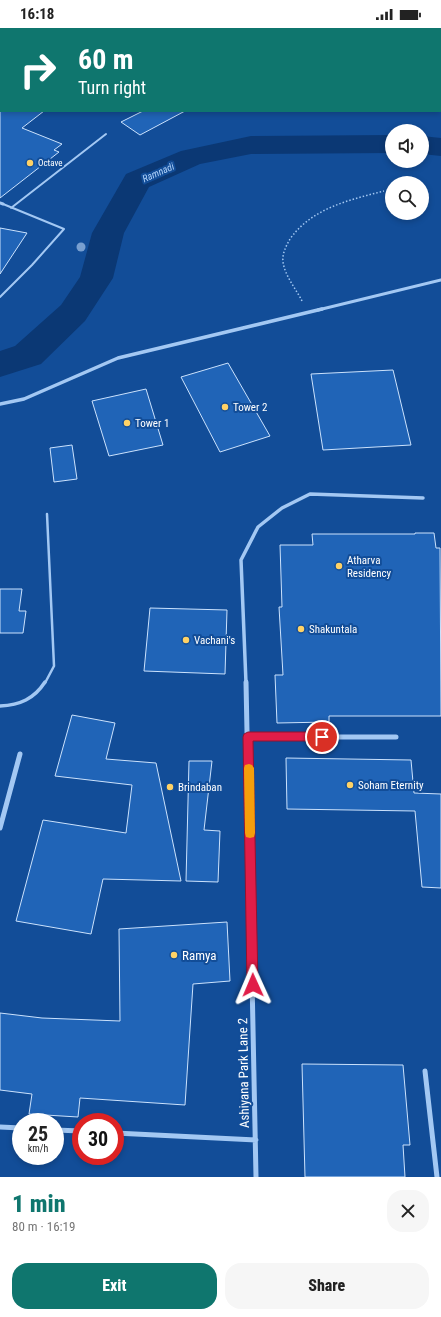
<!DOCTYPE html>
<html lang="en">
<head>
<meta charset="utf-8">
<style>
  :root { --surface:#fff; --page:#f6f6f6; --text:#222; --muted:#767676; --accent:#0f766e }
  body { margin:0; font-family:"Roboto Condensed",sans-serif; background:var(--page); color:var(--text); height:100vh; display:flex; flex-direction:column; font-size:15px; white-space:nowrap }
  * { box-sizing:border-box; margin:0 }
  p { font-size:13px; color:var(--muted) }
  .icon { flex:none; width:22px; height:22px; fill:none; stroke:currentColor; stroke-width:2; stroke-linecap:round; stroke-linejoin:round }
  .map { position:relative; height:1149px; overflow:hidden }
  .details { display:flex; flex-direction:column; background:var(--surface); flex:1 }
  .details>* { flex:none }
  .top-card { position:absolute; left:0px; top:0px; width:441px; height:84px; box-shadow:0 2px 6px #0003; background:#0f766e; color:#fff; overflow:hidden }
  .controls { position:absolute; left:385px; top:96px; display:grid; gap:8px }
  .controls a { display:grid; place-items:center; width:44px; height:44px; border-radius:50%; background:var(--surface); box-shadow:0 2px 6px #0003; font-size:20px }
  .speed { position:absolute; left:12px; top:1085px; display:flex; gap:8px; font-size:20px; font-weight:700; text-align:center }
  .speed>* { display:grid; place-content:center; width:52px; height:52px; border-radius:50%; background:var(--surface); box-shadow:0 2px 6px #0003; line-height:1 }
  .speed small { font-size:10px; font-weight:400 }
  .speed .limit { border:6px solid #d22; background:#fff; color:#111 }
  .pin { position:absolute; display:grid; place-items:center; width:34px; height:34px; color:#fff; margin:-17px; border:2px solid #fff; border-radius:50%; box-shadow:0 1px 4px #0007 }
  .me { position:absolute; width:44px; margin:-22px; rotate:359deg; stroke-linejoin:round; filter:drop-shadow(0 0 3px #0008) }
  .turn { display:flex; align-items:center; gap:14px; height:84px; padding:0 12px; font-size:18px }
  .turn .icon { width:52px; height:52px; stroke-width:2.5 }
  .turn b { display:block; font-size:28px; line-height:34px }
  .round { display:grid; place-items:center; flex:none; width:42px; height:42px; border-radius:16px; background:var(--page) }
  .summary { display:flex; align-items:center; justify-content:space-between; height:68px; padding:0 12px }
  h1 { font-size:24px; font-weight:800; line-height:30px; color:var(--accent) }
  .action { display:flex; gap:8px; margin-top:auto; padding:8px 12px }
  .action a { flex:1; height:46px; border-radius:16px; background:var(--accent); color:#fff; font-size:16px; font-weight:800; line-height:46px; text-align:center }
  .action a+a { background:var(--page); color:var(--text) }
  .status { display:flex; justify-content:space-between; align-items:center; height:28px; padding:0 20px; background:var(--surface); direction:ltr }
  .status svg { height:11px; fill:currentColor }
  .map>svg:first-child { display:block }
</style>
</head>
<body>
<div class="status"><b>16:18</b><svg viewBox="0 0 49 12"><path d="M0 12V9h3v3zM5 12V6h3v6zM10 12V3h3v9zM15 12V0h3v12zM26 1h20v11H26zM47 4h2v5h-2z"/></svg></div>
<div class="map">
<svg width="441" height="1149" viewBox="0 0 441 1149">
  <rect width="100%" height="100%" fill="#124d98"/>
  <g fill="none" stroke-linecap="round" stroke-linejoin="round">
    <path fill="#0b3874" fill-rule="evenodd" d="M392 107V125L251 126 200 136 149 159 124 205 113 250 85 293 41 336 0 349V323L15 318 61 277 80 249 92 205 126 146 181 123 251 108Z
      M422 108 441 110V128L422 126Z"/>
  </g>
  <path fill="#2064b7" stroke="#cbe2fd" d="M0 83H44L22 100 62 116 54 122 59 124 0 170Z
    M143 83H185L140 107 121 94Z
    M0 200 27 205 0 246Z
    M228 335 270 408 220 424 181 349Z
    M393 342 411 417 323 422 311 346Z
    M146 361 163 417 109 428 92 373Z
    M72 417 77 451 54 454 50 420Z
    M415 505H434L436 520H440L441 688H329V694L277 695 275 647H283L279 579H282L280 517H313L312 506H415Z
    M0 561H22L19 583H26L23 605H0Z
    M150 580 227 582 225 646 144 643Z
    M72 687 115 695 106 731 156 735 181 853 103 851 91 906 16 893 43 792 126 805 132 757 55 748Z
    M286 730 411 732 414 765 441 766V860L422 859 415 783 287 781Z
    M189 733H212L204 802 220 803 218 854 186 853Z
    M227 894 230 953 193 956 185 1077 80 1070 78 1089 29 1086 32 1066 0 1062V985L42 990 120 993 119 901Z
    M302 1036 403 1037 410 1117H403L405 1149H305Z"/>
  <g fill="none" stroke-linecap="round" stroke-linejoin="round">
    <path stroke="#a3c8f3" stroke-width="1.5" stroke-dasharray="1.5 2" stroke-linecap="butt" d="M302 273C296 261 285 248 283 234 282 226 286 218 290 211 312 180 349 172 384 163"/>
    <path stroke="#a3c8f3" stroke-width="2" d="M11 180 106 106
      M0 269 32 237 64 201 3 176"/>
    <path stroke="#a3c8f3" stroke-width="2.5" d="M45 655 54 638 47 486"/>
    <path stroke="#a3c8f3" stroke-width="3.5" d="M0 678C20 677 34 671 45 654"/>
    <path stroke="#a3c8f3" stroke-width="3" d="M0 175 3 176
      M318 282 441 252"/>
    <path stroke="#a3c8f3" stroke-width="3.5" d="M0 376 24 371 118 330 322 281
      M246 655 241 532 258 499 282 480 310 466 423 470"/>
    <path stroke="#a3c8f3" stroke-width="5" d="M246 654 256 1149
      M248 709H396
      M0 800 20 726
      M425 1043 437 1149
      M0 1099 21 1100
      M55 1102 81 1103
      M115 1105 256 1112"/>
  </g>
  <circle fill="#789fd0" cx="81" cy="219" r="4.5"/>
  <path fill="#e11d48" stroke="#92132f" d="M248 704H322L325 706 327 709 325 712 322 713H253L258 957 257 961 253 963 249 961 247 957 243 709 244 706Z"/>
  <path fill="#f59e0b" d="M249 736 252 737 254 740 255 805 254 809 250 810 246 809 245 805 244 740 245 737Z"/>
  <g fill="#ffd266" stroke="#124d98" stroke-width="1.5">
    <circle cx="30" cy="135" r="4"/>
    <circle cx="225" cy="379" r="4"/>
    <circle cx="127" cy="395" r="4"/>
    <circle cx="339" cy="538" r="4"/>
    <circle cx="301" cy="601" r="4"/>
    <circle cx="186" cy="612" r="4"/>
    <circle cx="350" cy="757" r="4"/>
    <circle cx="170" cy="759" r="4"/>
    <circle cx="174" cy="927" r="4"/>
  </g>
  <g text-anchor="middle" stroke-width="4" stroke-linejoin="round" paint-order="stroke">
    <g font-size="9" fill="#fff" stroke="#124d98" text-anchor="start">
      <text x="38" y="138">Octave</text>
    </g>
    <g font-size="10" font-style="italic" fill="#b0d2fa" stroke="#124d98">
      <text transform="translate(158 144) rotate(-24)" y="4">Ramnadi</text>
    </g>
    <g font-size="11" fill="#fff" stroke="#124d98" text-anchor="start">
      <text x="233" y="383">Tower 2</text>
      <text x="135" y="399">Tower 1</text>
      <text x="347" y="536">Atharva<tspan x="347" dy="13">Residency</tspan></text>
      <text x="309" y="605">Shakuntala</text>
      <text x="194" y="616">Vachani's</text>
      <text x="358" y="761">Soham Eternity</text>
      <text x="178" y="763">Brindaban</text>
    </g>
    <g font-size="13" fill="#fff" stroke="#124d98" text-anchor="start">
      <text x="182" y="932">Ramya</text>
    </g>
    <g font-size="13" fill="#fff" stroke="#124d98">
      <text transform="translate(243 1045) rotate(-91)" y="5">Ashiyana Park Lane 2</text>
    </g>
  </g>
</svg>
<div class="controls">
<a><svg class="icon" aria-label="sound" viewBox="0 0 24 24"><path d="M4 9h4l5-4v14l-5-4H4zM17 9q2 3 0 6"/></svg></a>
<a><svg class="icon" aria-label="search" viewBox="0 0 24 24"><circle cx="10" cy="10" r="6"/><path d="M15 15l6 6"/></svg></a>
</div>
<div class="speed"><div>25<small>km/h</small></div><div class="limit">30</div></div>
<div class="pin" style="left:322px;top:709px;background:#d93025"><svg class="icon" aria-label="arrive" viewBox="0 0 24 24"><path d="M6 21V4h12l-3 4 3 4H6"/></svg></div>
<svg class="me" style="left:253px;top:957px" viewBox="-20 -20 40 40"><path d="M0-17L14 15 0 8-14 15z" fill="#e11d48" stroke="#fff" stroke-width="4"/></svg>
<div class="top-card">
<div class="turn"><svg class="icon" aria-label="right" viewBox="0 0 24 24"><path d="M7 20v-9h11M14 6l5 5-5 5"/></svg><div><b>60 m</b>Turn right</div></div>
</div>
</div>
<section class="details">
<div class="summary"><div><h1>1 min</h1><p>80 m · 16:19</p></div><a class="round"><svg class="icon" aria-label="close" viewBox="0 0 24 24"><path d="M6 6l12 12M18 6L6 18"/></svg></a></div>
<div class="action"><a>Exit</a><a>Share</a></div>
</section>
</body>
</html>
